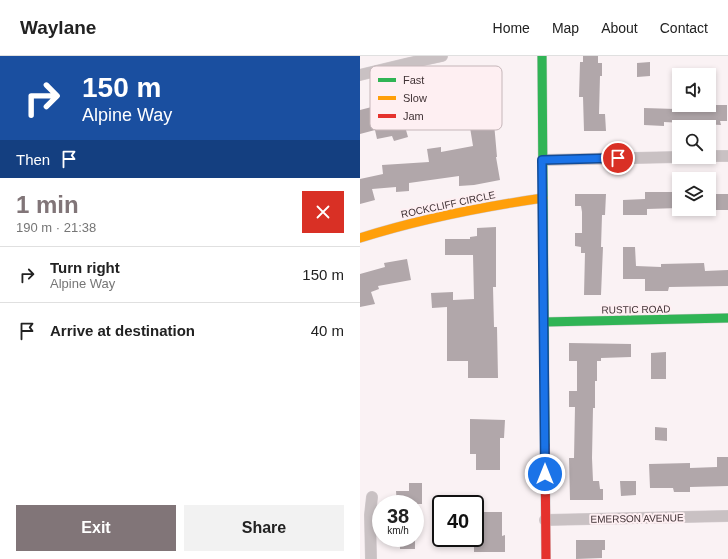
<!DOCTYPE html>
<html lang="en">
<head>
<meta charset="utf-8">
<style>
  :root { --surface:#fff; --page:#f2f2f2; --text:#222; --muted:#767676; --line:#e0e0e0; --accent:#817578 }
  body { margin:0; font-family:Helvetica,sans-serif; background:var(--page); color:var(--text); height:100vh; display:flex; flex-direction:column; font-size:15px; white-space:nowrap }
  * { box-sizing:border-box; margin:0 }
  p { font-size:13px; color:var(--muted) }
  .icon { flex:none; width:22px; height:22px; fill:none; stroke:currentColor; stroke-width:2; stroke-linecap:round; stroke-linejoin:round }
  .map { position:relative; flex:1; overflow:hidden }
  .details { display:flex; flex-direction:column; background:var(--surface); width:360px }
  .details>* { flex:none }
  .top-card { background:#1a4fa0; color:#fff; overflow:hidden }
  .buttons { position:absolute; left:312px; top:12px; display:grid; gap:8px }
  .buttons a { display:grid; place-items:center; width:44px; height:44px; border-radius:0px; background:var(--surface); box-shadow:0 2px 6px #0003; font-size:20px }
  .speed { position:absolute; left:12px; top:439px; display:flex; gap:8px; font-size:20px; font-weight:700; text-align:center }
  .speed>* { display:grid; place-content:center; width:52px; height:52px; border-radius:50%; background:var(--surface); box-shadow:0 2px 6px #0003; line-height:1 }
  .speed small { font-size:10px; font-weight:400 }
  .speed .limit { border:2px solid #111; border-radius:6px; background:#fff; color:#111 }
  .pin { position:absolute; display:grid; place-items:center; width:34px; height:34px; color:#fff; margin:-17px; border:2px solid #fff; border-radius:50%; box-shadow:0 1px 4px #0007 }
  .me { position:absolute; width:44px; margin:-22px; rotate:0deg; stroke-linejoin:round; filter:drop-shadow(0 0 3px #0008) }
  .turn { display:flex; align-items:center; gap:14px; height:84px; padding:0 16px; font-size:18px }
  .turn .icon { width:52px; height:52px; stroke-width:2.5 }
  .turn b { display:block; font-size:28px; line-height:34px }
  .then { display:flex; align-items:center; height:38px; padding:0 16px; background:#0003; gap:8px; font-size:15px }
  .round { display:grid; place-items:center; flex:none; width:42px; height:42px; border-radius:0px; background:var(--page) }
  .head { display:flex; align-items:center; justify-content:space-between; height:68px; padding:0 16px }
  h1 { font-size:24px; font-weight:700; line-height:30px; color:var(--accent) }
  .action { display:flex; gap:8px; margin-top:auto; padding:8px 16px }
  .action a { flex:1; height:46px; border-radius:0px; background:var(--accent); color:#fff; font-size:16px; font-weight:700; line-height:46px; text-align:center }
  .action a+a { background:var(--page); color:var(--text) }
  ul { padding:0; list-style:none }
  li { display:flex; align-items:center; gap:12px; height:56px; padding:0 16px; border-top:1px solid var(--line) }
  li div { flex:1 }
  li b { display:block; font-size:15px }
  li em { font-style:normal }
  header { display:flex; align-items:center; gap:24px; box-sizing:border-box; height:56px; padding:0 20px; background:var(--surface); border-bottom:1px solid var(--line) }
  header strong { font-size:19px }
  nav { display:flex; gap:22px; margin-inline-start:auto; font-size:14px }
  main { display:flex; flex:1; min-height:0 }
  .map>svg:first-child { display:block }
</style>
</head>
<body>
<header>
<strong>Waylane</strong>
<nav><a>Home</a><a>Map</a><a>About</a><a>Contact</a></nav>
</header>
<main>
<section class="details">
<div class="top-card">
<div class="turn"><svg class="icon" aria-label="right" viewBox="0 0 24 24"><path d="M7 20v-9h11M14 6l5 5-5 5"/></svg><div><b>150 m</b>Alpine Way</div></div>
<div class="then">Then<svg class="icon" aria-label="arrive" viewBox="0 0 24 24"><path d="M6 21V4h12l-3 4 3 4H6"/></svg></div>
</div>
<div class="head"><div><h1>1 min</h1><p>190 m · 21:38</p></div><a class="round" style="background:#d93025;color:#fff"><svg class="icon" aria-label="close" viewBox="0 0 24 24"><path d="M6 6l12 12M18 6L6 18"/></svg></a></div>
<ul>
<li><svg class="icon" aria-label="right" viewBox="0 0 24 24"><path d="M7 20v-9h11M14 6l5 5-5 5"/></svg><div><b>Turn right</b><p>Alpine Way</p></div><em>150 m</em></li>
<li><svg class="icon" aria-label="arrive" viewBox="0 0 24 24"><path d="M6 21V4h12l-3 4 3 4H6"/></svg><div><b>Arrive at destination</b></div><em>40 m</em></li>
</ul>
<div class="action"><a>Exit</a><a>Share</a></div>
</section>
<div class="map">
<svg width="368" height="503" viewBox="0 0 368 503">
  <rect width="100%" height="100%" fill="#faf2f4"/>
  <path fill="#b1a7aa" d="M223 0H238V7H242V20H240L239 58H245L246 75H224L223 41H219L220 6H223Z
    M290 6V20L277 21V7Z
    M138 16 141 33 137 34 142 66 134 67 137 101H136L140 124 114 129 99 130V120L49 127V135L36 136V131L12 133 15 144 0 148V123L23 118 22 109 69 106 67 93 81 91V96L113 90 107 53 113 52 107 22Z
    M83 37 88 56 44 67 48 81 34 85 32 80 17 83 15 74 0 78V54L62 38 63 42Z
    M317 49H367V65H360L361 69 304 66V70L284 69V52L316 53Z
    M285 136H319V152L287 153V159H263V144L285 143Z
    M215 138H246L245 159H242L241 191H243L241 239H224L225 197H221V191L215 190V177H222V156L221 150H215Z
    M349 138H368V154H349Z
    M136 171V231H133L134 271H137L138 322H108V305H87V251L72 252 71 237 93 236V244L114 243 113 199H85V183H110V181L117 180V172Z
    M263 191H275L276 210 301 211V208L344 207 345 215 368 214V230L309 231 308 235H285V223H263Z
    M47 203 51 224 18 230 19 233 11 236 15 248 0 251V218L25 211 24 207Z
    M209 287 271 288V301L241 302V305H237V325H235V352H233L232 402 233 425H239L240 433H243V444H210L209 402H214L215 351H209V335H217V305H209Z
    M306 296V323H291V297Z
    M110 363 145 364 144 382H140V414H116V398H110Z
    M295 371 307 372V385L295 384Z
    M357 401H368V430L330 431V436H314L313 432H290L289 408 330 407V412L357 411Z
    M260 425H276V439L261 440Z
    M49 427H62V448H37L36 435H49Z
    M117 456H142V480L145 479V496H114V482L115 480H117Z
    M40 482H55V493H40Z
    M216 484H245V494H242V502L216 503Z"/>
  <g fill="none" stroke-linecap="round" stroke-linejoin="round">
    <defs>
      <path id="street" d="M0 19 45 8 82 0
        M349 100H368
        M183 104 319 101
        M185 464 368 460
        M11 503 10 459 12 441"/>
      <path id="fast" d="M182 0 185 389
        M184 266 368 262"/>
      <path id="slow" d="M0 182C60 163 121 151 183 142"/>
      <path id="jam" d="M185 389 186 503"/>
    </defs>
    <use href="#street" stroke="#d4cccf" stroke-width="12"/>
    <use href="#fast" stroke="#d4cccf" stroke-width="10"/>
    <use href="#slow" stroke="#d4cccf" stroke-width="10"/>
    <use href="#jam" stroke="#d4cccf" stroke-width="10"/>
    <use href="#street" stroke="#c9c1c3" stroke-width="11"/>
    <use href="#fast" stroke="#30b455" stroke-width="9"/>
    <use href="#slow" stroke="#ff9f0a" stroke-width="9"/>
    <use href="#jam" stroke="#e5322d" stroke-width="9"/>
  </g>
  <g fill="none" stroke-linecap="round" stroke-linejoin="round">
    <defs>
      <path id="route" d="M185 418 182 104 258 102"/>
    </defs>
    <use href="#route" stroke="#114b97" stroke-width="10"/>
    <use href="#route" stroke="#1a73e8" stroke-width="7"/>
  </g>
  <g text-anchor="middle" stroke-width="4" stroke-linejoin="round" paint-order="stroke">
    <g font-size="10" fill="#403235" stroke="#feeff2">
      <text transform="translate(88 148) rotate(-12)" y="4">ROCKCLIFF CIRCLE</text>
      <text transform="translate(276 253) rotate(-1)" y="4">RUSTIC ROAD</text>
      <text transform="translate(277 462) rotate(-1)" y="4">EMERSON AVENUE</text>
    </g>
  </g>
  <rect x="10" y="10" width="132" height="64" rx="6" fill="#feeff2" stroke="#c5b6b9" stroke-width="1"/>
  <rect x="18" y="22" width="18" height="4" fill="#30b455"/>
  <rect x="18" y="40" width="18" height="4" fill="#ff9f0a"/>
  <rect x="18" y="58" width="18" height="4" fill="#e5322d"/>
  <g font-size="11" fill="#403235">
    <text x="43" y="28">Fast</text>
    <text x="43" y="46">Slow</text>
    <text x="43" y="64">Jam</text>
  </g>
</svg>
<div class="buttons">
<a><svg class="icon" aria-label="sound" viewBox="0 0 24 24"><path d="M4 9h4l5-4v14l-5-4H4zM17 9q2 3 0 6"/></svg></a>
<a><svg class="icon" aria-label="search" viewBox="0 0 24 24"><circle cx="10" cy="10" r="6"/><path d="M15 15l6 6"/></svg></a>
<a><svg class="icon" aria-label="layers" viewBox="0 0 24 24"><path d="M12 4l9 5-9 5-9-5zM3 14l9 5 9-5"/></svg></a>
</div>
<div class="speed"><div>38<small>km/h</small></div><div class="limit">40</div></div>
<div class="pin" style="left:258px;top:102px;background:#d93025"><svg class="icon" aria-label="arrive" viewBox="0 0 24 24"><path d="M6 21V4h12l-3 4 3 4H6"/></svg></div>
<svg class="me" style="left:185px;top:418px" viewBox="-20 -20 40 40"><circle r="17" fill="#1a73e8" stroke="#fff" stroke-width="3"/><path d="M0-11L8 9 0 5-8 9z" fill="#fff"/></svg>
</div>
</main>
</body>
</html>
